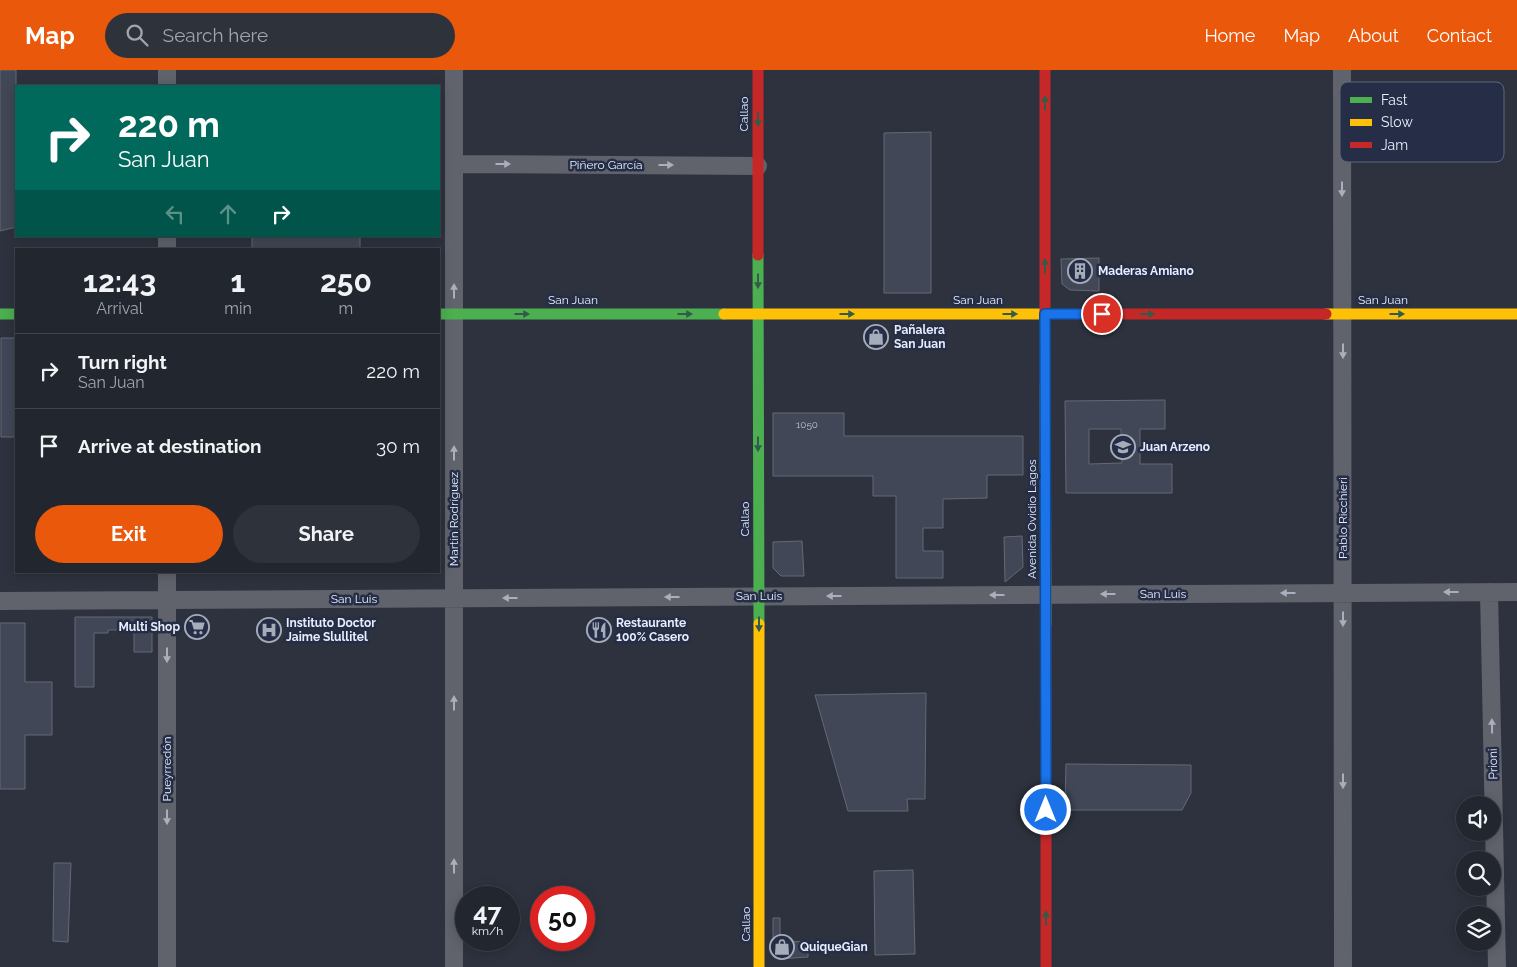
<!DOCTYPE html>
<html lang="en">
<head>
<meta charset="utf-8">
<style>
  :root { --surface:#22262e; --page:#2e323a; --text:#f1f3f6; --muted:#a2a5aa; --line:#3f434a; --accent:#ea580c }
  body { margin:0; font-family:Raleway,sans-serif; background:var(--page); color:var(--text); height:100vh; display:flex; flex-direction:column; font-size:19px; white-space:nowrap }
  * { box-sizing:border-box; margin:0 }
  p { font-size:16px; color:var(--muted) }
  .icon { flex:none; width:28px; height:28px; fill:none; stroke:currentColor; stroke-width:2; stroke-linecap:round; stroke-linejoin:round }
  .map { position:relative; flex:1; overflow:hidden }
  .side { position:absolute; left:15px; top:178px; width:425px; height:325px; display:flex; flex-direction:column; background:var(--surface); border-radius:0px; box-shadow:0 2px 12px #0003,0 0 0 1px var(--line) }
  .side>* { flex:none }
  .hud { position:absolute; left:15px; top:15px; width:425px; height:152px; border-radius:0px; box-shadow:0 2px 12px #0003,0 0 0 1px var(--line); background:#00695c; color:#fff; overflow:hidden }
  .fabs { position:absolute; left:1456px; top:726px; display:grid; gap:10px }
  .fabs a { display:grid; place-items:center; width:45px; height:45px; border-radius:50%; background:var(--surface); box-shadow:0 2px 12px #0003,0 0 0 1px var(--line); font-size:25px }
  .speed { position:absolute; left:455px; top:816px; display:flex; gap:10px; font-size:25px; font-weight:700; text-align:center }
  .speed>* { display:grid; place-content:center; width:65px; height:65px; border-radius:50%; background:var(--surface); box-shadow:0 2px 12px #0003,0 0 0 1px var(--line); line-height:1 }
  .speed small { font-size:12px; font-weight:400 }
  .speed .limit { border:8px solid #d22; background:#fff; color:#111 }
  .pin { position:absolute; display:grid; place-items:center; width:42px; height:42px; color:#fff; margin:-21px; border:2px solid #fff; border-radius:50%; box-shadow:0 1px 5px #0007 }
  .me { position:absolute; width:55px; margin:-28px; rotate:0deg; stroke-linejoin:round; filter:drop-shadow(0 0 4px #0008) }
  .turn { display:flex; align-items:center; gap:18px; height:105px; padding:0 20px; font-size:22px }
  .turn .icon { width:65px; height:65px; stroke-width:2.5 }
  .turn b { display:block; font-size:35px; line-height:42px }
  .lanes { display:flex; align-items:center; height:48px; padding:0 20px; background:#0003; justify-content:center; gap:25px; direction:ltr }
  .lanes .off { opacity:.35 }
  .eta { display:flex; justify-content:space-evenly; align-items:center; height:85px; text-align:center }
  .eta b { font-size:30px; font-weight:700; line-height:35px }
  .action { display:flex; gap:10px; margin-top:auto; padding:10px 20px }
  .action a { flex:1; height:58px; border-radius:30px; background:var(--accent); color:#fff; font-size:20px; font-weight:700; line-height:58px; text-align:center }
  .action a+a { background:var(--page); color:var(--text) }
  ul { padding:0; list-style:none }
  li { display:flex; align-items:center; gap:15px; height:75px; padding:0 20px; border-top:1px solid var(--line) }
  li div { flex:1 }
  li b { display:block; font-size:19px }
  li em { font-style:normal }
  header { display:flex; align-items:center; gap:30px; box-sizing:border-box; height:70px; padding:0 25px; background:var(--accent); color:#fff }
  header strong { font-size:24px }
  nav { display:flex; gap:28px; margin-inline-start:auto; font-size:18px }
  .search { width:350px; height:45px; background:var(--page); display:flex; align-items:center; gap:12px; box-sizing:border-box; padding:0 18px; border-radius:28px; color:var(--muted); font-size:19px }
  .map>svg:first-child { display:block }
</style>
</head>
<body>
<header>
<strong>Map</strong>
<div class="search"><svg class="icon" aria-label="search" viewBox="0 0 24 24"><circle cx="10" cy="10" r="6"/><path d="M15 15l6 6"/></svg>Search here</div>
<nav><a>Home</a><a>Map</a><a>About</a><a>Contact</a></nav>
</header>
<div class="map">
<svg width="1517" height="897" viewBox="0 0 1517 897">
  <rect width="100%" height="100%" fill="#2d323e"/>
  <path fill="#414756" stroke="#656974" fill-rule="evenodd" d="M0 0H16V157L0 161Z
    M931 62V223H884V63Z
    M252 166H360V179H252Z
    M1099 188V221L1070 220 1062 214 1061 189Z
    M1 268H16V367H1Z
    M1165 330V359H1140V394H1172V423H1066L1065 331ZM1089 359H1121L1122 393 1089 394Z
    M773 343H844V366H1023V405H987V428L943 429V458H923V481H943V508H896V426H873V406H773Z
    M1022 466 1023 497 1005 512 1004 467Z
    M802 471 804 506H781L773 498V472Z
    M75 547H152V582H134V560H108V563H94V617H75Z
    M0 553H25V612H52V665H25V719H0Z
    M926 623 925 729H907L908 741H848L815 625Z
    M1066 694 1191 695V723L1182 740H1065Z
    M54 793H71L68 872 53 871Z
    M913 800 915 884 875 885 874 801Z
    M773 848H780V865L787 872 808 871V887L778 889 773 884Z"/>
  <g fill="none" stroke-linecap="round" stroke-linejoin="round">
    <path stroke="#60636b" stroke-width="18" d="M167 0V16
      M1342 0 1343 897
      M454 94 758 96
      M167 166V179
      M167 501V897
      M1489 522 1497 897
      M0 531 1517 522
      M454 897V0"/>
    <path stroke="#4caf50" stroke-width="11" d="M758 185 759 554
      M0 244H16
      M439 244H724"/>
    <path stroke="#ffc107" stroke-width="11" d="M724 244H1047
      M1326 244H1517
      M1045 316 1046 555
      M759 554V897"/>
    <path stroke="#c62828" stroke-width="11" d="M758 0V185
      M1045 0V316
      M1047 244H1326
      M1046 555V897"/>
  </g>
  <defs><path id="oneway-solid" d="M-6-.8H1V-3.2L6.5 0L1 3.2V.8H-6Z" transform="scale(1.25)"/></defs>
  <g fill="#335b4a">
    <use href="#oneway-solid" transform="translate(1045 33) rotate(-90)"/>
    <use href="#oneway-solid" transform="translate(758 49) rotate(90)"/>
    <use href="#oneway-solid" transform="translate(1045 196) rotate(-90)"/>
    <use href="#oneway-solid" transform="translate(758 211) rotate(90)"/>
    <use href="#oneway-solid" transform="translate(522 244)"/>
    <use href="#oneway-solid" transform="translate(685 244)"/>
    <use href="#oneway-solid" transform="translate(847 244)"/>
    <use href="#oneway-solid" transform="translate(1010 244)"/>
    <use href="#oneway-solid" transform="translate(1147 244)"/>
    <use href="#oneway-solid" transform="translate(1397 244)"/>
    <use href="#oneway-solid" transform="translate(758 374) rotate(90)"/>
    <use href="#oneway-solid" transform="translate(759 554) rotate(90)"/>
    <use href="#oneway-solid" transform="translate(1046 848) rotate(-90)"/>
  </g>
  <g fill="#aaafbb">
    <use href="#oneway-solid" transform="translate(503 94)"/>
    <use href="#oneway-solid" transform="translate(666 95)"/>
    <use href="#oneway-solid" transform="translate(1342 119) rotate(90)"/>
    <use href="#oneway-solid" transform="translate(454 221) rotate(-90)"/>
    <use href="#oneway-solid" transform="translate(1343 281) rotate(90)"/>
    <use href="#oneway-solid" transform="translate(454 383) rotate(-90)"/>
    <use href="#oneway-solid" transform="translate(1451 522) rotate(180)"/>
    <use href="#oneway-solid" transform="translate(1288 523) rotate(180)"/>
    <use href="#oneway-solid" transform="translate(1108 524) rotate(180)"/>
    <use href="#oneway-solid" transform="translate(997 525) rotate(180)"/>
    <use href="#oneway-solid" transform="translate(834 526) rotate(180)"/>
    <use href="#oneway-solid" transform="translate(672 527) rotate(180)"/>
    <use href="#oneway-solid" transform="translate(510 528) rotate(180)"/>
    <use href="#oneway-solid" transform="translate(1343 549) rotate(90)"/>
    <use href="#oneway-solid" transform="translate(167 585) rotate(90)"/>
    <use href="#oneway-solid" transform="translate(454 633) rotate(-90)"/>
    <use href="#oneway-solid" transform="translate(1492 656) rotate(-91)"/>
    <use href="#oneway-solid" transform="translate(1343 711) rotate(90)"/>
    <use href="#oneway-solid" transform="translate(167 747) rotate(90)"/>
    <use href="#oneway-solid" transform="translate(454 796) rotate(-90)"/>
  </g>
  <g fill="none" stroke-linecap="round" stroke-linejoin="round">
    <defs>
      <path id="route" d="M1046 740 1045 244H1102"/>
    </defs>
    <use href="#route" stroke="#114b97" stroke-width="12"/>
    <use href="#route" stroke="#1a73e8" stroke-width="9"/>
  </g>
  <defs>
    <symbol id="building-ring" viewBox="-11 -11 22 22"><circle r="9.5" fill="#252e46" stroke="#a5acba" stroke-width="1.5"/><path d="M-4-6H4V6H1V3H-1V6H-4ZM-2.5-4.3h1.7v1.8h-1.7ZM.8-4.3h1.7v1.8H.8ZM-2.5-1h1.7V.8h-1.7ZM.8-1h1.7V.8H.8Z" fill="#a5acba"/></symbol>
    <symbol id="shop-ring" viewBox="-11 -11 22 22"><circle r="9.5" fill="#252e46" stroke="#a5acba" stroke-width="1.5"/><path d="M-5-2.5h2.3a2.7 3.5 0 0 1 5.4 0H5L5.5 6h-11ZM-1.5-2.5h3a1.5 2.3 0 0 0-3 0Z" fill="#a5acba"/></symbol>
    <symbol id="school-ring" viewBox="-11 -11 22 22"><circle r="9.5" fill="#252e46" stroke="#a5acba" stroke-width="1.5"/><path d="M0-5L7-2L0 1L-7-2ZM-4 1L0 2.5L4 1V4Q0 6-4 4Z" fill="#a5acba"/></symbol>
    <symbol id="supermarket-ring" viewBox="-11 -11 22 22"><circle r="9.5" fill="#252e46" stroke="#a5acba" stroke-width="1.5"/><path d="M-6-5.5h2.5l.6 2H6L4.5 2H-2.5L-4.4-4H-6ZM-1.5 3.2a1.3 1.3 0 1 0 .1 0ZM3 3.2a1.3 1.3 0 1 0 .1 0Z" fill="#a5acba"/></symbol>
    <symbol id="hospital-ring" viewBox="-11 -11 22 22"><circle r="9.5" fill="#252e46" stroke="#a5acba" stroke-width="1.5"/><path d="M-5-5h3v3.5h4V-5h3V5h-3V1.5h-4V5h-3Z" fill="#a5acba"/></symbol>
    <symbol id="restaurant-ring" viewBox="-11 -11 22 22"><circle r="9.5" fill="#252e46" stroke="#a5acba" stroke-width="1.5"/><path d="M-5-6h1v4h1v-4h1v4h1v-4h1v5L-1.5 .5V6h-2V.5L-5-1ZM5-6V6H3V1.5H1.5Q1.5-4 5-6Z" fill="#a5acba"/></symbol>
  </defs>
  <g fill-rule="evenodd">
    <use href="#building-ring" x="1066" y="187" width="28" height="28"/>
    <use href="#shop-ring" x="862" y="253" width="28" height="28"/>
    <use href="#school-ring" x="1109" y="363" width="28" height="28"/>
    <use href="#supermarket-ring" x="183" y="543" width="28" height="28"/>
    <use href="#hospital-ring" x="255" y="546" width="28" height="28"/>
    <use href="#restaurant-ring" x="585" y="546" width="28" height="28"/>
    <use href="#shop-ring" x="768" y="863" width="28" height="28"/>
  </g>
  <g text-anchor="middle" stroke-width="5" stroke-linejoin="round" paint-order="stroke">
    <g font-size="10" fill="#bdc4d2">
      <text x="807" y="358">1050</text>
    </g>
    <g font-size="12" fill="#e6edfc" stroke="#252e46">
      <text transform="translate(744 44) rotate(-90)" y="4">Callao</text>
      <text x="606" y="99">Piñero García</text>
      <text x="573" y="234">San Juan</text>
      <text x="978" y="234">San Juan</text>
      <text x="1383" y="234">San Juan</text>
      <text transform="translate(1343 448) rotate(-90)" y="4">Pablo Ricchieri</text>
      <text transform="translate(454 449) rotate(-90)" y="4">Martín Rodríguez</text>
      <text transform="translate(745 449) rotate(-90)" y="4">Callao</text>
      <text transform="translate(1032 449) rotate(-90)" y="4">Avenida Ovidio Lagos</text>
      <text x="1163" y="528">San Luis</text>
      <text x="759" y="530">San Luis</text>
      <text x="354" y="533">San Luis</text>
      <text transform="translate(1493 694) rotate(-91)" y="4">Prioni</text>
      <text transform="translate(167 699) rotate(-90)" y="4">Pueyrredón</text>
      <text transform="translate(746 854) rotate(-90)" y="4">Callao</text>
    </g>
    <g font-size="12" font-weight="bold" fill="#e6edfc" stroke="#252e46" text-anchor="start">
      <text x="1098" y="205">Maderas Amiano</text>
      <text x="894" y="264">Pañalera<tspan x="894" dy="14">San Juan</tspan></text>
      <text x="1140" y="381">Juan Arzeno</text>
      <text x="286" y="557">Instituto Doctor<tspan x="286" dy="14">Jaime Slullitel</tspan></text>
      <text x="616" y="557">Restaurante<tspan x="616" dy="14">100% Casero</tspan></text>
      <text x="180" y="561" text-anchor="end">Multi Shop</text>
      <text x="800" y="881">QuiqueGian</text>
    </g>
  </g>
  <rect x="1340" y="12" width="164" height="80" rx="8" fill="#252e46" stroke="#5f677d" stroke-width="1"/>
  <rect x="1350" y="27" width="22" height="6" fill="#4caf50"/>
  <rect x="1350" y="49" width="22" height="7" fill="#ffc107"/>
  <rect x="1350" y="72" width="22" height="6" fill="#c62828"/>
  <g font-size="14" fill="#e6edfc">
    <text x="1381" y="35">Fast</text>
    <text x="1381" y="57">Slow</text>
    <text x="1381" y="80">Jam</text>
  </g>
</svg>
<div class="fabs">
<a><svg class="icon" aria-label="sound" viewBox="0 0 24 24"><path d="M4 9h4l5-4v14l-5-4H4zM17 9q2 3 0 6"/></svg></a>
<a><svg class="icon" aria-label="search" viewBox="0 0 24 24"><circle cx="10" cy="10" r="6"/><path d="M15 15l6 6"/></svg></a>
<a><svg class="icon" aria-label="layers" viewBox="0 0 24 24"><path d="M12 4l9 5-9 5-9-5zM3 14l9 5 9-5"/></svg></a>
</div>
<div class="speed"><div>47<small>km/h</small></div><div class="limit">50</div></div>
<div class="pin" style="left:1102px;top:244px;background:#d93025"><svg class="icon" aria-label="arrive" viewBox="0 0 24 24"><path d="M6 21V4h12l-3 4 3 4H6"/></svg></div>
<svg class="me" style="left:1046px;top:740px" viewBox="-20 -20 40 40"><circle r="17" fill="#1a73e8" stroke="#fff" stroke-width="3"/><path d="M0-11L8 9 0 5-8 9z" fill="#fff"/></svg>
<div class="hud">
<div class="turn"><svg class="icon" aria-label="right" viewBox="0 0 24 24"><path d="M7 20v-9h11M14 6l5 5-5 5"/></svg><div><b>220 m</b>San Juan</div></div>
<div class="lanes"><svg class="icon off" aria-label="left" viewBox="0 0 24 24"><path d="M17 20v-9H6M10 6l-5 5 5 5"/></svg><svg class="icon off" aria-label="ahead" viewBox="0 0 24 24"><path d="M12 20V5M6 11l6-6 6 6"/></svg><svg class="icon" aria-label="right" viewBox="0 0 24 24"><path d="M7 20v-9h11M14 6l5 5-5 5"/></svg></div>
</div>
<section class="side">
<div class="eta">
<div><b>12:43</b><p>Arrival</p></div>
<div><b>1</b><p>min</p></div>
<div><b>250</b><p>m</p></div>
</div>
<ul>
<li><svg class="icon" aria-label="right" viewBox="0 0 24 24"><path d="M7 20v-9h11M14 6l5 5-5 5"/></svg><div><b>Turn right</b><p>San Juan</p></div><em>220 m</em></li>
<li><svg class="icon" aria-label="arrive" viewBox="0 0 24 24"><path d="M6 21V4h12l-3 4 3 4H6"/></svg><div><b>Arrive at destination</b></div><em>30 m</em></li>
</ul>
<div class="action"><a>Exit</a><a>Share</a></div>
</section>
</div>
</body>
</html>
